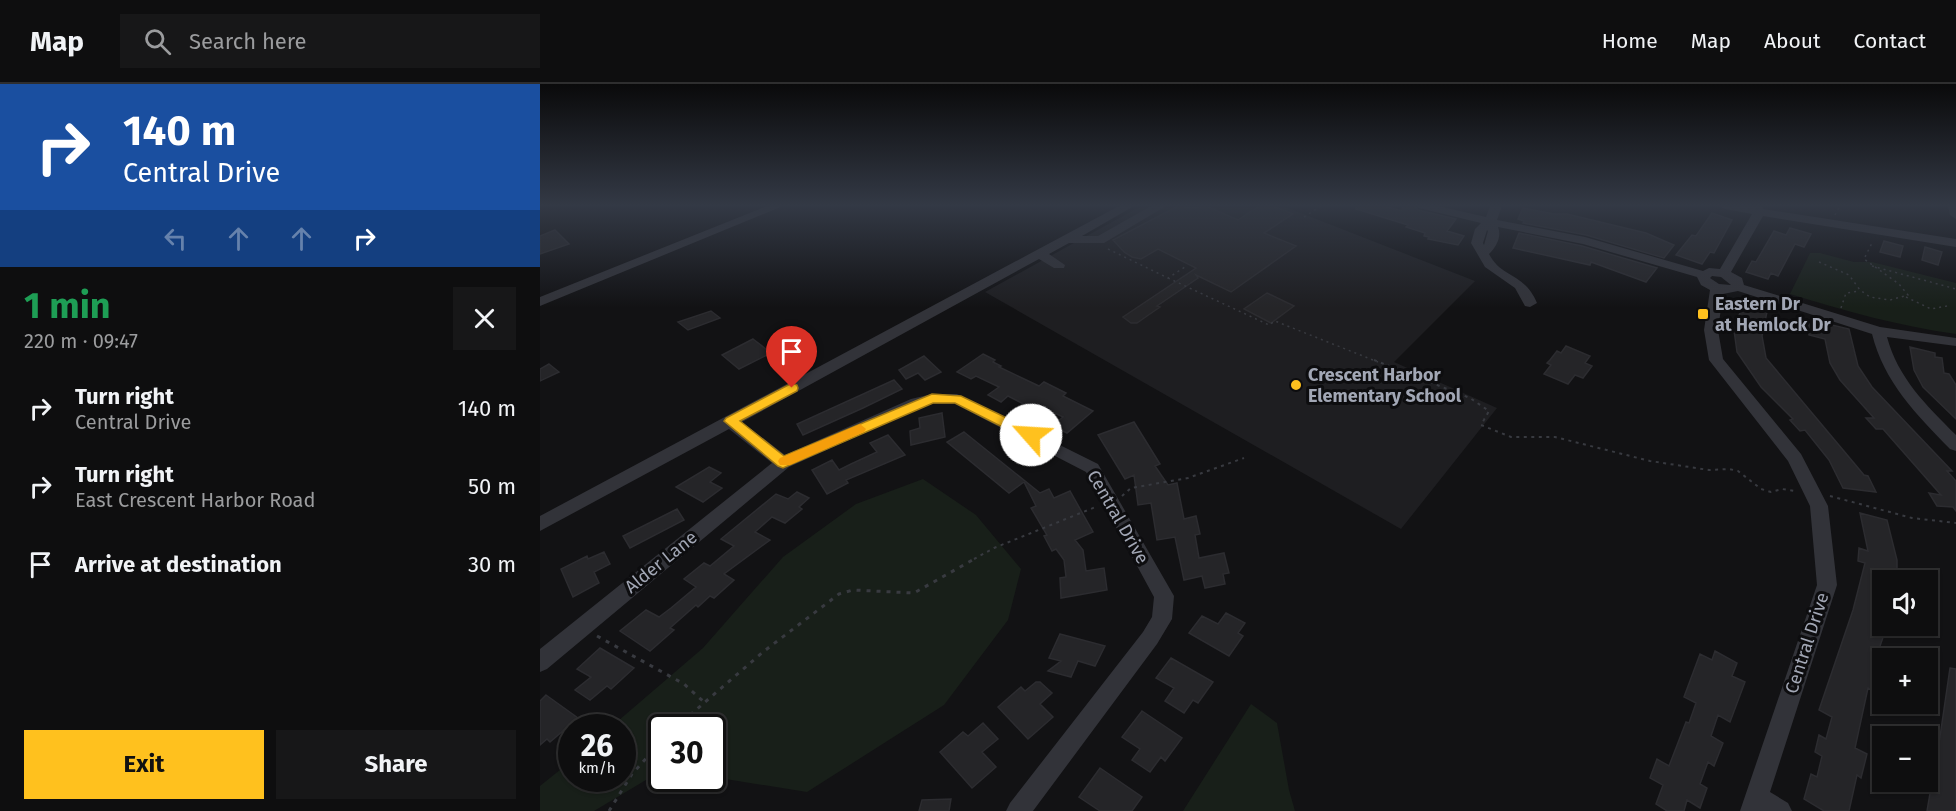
<!DOCTYPE html>
<html lang="en">
<head>
<meta charset="utf-8">
<style>
  :root { --surface:#0e0e0f; --page:#171718; --text:#f1f3f6; --muted:#9b9c9e; --line:#2e2e2f; --accent:#ffc11e }
  body { margin:0; font-family:"Fira Sans",sans-serif; background:var(--page); color:var(--text); height:100vh; display:flex; flex-direction:column; font-size:22px; white-space:nowrap }
  * { box-sizing:border-box; margin:0 }
  p { font-size:20px; color:var(--muted) }
  .icon { flex:none; width:33px; height:33px; fill:none; stroke:currentColor; stroke-width:2; stroke-linecap:round; stroke-linejoin:round }
  .map { position:relative; flex:1; overflow:hidden }
  .details { display:flex; flex-direction:column; background:var(--surface); width:540px }
  .details>* { flex:none }
  .guide { background:#1a4fa0; color:#fff; overflow:hidden }
  .fabs { position:absolute; left:1332px; top:486px; display:grid; gap:12px }
  .fabs a { display:grid; place-items:center; width:66px; height:66px; border-radius:0px; background:var(--surface); box-shadow:0 2px 4px #0004,0 0 0 2px var(--line); font-size:30px }
  .speed { position:absolute; left:18px; top:630px; display:flex; gap:12px; font-size:30px; font-weight:700; text-align:center }
  .speed>* { display:grid; place-content:center; width:78px; height:78px; border-radius:50%; background:var(--surface); box-shadow:0 2px 4px #0004,0 0 0 2px var(--line); line-height:1 }
  .speed small { font-size:15px; font-weight:400 }
  .speed .limit { border:3px solid #111; border-radius:9px; background:#fff; color:#111 }
  .pin { position:absolute; display:grid; place-items:center; width:51px; height:51px; color:#fff; margin:-62px -26px; border-radius:50% 50% 50% 0; rotate:-45deg; box-shadow:0 0 6px #0007 }
  .pin .icon { rotate:45deg }
  .me { position:absolute; width:66px; margin:-33px; rotate:296deg; stroke-linejoin:round; filter:drop-shadow(0 0 4px #0008) }
  .turn { display:flex; align-items:center; gap:21px; height:126px; padding:0 24px; font-size:27px }
  .turn .icon { width:78px; height:78px; stroke-width:2.5 }
  .turn b { display:block; font-size:42px; line-height:51px }
  .lanes { display:flex; align-items:center; height:57px; padding:0 24px; background:#0003; justify-content:center; gap:30px; direction:ltr }
  .lanes .off { opacity:.35 }
  .round { display:grid; place-items:center; flex:none; width:63px; height:63px; border-radius:0px; background:var(--page) }
  .overview { display:flex; align-items:center; justify-content:space-between; height:102px; padding:0 24px }
  h1 { font-size:36px; font-weight:700; line-height:45px; color:#1e9e55 }
  .primary-button { display:flex; gap:12px; margin-top:auto; padding:12px 24px }
  .primary-button a { flex:1; height:69px; border-radius:0px; background:var(--accent); color:#111; font-size:24px; font-weight:700; line-height:69px; text-align:center }
  .primary-button a+a { background:var(--page); color:var(--text) }
  ul { padding:0; list-style:none }
  li { display:flex; align-items:center; gap:18px; height:78px; padding:0 24px }
  li div { flex:1 }
  li b { display:block; font-size:22px }
  li em { font-style:normal }
  header { display:flex; align-items:center; gap:36px; box-sizing:border-box; height:84px; padding:0 30px; background:var(--surface); border-bottom:2px solid var(--line) }
  header strong { font-size:28px }
  nav { display:flex; gap:33px; margin-inline-start:auto; font-size:21px }
  .search { width:420px; height:54px; background:var(--page); display:flex; align-items:center; gap:15px; box-sizing:border-box; padding:0 21px; border-radius:0px; color:var(--muted); font-size:22px }
  main { display:flex; flex:1; min-height:0 }
  .map>svg:first-child { display:block }
</style>
</head>
<body>
<header>
<strong>Map</strong>
<div class="search"><svg class="icon" aria-label="search" viewBox="0 0 24 24"><circle cx="10" cy="10" r="6"/><path d="M15 15l6 6"/></svg>Search here</div>
<nav><a>Home</a><a>Map</a><a>About</a><a>Contact</a></nav>
</header>
<main>
<section class="details">
<div class="guide">
<div class="turn"><svg class="icon" aria-label="right" viewBox="0 0 24 24"><path d="M7 20v-9h11M14 6l5 5-5 5"/></svg><div><b>140 m</b>Central Drive</div></div>
<div class="lanes"><svg class="icon off" aria-label="left" viewBox="0 0 24 24"><path d="M17 20v-9H6M10 6l-5 5 5 5"/></svg><svg class="icon off" aria-label="ahead" viewBox="0 0 24 24"><path d="M12 20V5M6 11l6-6 6 6"/></svg><svg class="icon off" aria-label="ahead" viewBox="0 0 24 24"><path d="M12 20V5M6 11l6-6 6 6"/></svg><svg class="icon" aria-label="right" viewBox="0 0 24 24"><path d="M7 20v-9h11M14 6l5 5-5 5"/></svg></div>
</div>
<div class="overview"><div><h1>1 min</h1><p>220 m · 09:47</p></div><a class="round"><svg class="icon" aria-label="close" viewBox="0 0 24 24"><path d="M6 6l12 12M18 6L6 18"/></svg></a></div>
<ul>
<li><svg class="icon" aria-label="right" viewBox="0 0 24 24"><path d="M7 20v-9h11M14 6l5 5-5 5"/></svg><div><b>Turn right</b><p>Central Drive</p></div><em>140 m</em></li>
<li><svg class="icon" aria-label="right" viewBox="0 0 24 24"><path d="M7 20v-9h11M14 6l5 5-5 5"/></svg><div><b>Turn right</b><p>East Crescent Harbor Road</p></div><em>50 m</em></li>
<li><svg class="icon" aria-label="arrive" viewBox="0 0 24 24"><path d="M6 21V4h12l-3 4 3 4H6"/></svg><div><b>Arrive at destination</b></div><em>30 m</em></li>
</ul>
<div class="primary-button"><a>Exit</a><a>Share</a></div>
</section>
<div class="map">
<svg width="1416" height="727" viewBox="0 0 1416 727">
  <rect width="100%" height="100%" fill="#121214"/>
  <path fill="#1e1e21" d="M601 122H743L935 197 854 278 957 324 861 445 445 208Z"/>
  <path fill="#181f19" d="M1270 169H1280L1314 178H1332L1416 199V250C1359 242 1305 227 1250 210Z
    M383 395 436 431 481 485 468 536 404 621 267 708 173 693 172 644H122L121 687 54 727H0V702L31 677 32 694H82V644L71 643 163 564 243 473 316 420Z
    M711 620 737 639 749 706 755 727H643Z"/>
  <path fill="#252528" stroke="#2c2c30" stroke-width="1.5" d="M638 122 653 124 666 122 698 136 719 122H733L753 130 724 149 756 162 691 208 656 191 658 194 617 222 620 223 607 232 597 239H591L583 233 656 184 618 165 601 175 592 173 584 168 573 156Z
    M816 122H844L862 127 863 122H875L878 126 916 135 907 147 924 152 918 161 888 155 889 153 884 152 885 149 866 143 868 141 816 125Z
    M983 124 1014 130H1027L1106 149 1134 161 1124 174 1046 151 983 139 984 137 978 135Z
    M1172 129 1192 136 1174 169 1170 168 1162 180 1136 171 1152 151 1156 152Z
    M1250 144 1271 150 1264 163 1255 160 1238 192 1231 189 1228 195 1206 188 1212 177 1216 178 1234 147 1246 151Z
    M15 146 29 160 0 170V152Z
    M979 149 1042 162 1117 184 1106 198 1051 178 1050 181 973 164Z
    M1344 157 1363 162 1360 173 1340 168Z
    M1385 163 1402 168 1398 181 1382 176Z
    M727 209 754 222 731 239 704 225Z
    M1204 217 1228 223 1222 252 1226 274 1324 391 1328 392 1336 408 1303 404 1289 376 1265 346 1260 347 1250 336 1253 335 1221 303 1197 268 1194 246Z
    M171 227 180 234 148 246 138 238Z
    M1267 235 1309 245 1318 282 1332 303 1412 387H1407L1416 397V427L1413 423 1397 422 1389 409 1401 411 1343 345H1336L1326 334H1334L1300 296 1290 279 1285 255 1269 251Z
    M213 255 231 269 199 285 182 271Z
    M1026 262 1050 272 1045 279 1052 282 1043 294 1035 291 1028 300 1004 290 1011 281 1007 279 1010 276 1017 267 1021 269Z
    M1370 263 1395 269V273L1402 274 1404 289 1409 290 1416 301V335L1383 303 1374 286Z
    M443 270 455 276 453 278 461 282 459 283 499 302 504 298 526 309 523 312 553 327 527 349 512 342 523 333 500 322 495 326 468 312 461 318 448 311 459 303 436 292 431 295 417 288Z
    M384 272 401 288 385 296 378 289 366 295 359 286Z
    M9 280 19 288 0 297V285Z
    M354 296 362 305 323 324 263 351 257 340Z
    M402 329 405 353 371 361 370 347 380 344 379 334Z
    M594 338 620 380 615 382 628 401 637 399 644 435 656 432 660 450 655 451 659 474 684 469 689 489 683 490 685 500 665 504 662 492 644 496 635 453 617 456 611 419 598 421 594 391 585 395 558 351Z
    M424 348 500 409 509 405 514 414 530 407 553 448 535 456 543 466 546 487 564 484 567 506 521 514 520 494 526 493 524 476 516 465 512 467 504 452 507 451 491 424 496 422 484 398 469 409 407 358Z
    M348 351 365 371 306 396 308 399 287 410 272 386 292 376 299 386 311 380 337 368 330 359Z
    M169 383 181 389 170 398 182 404 163 418 136 403Z
    M257 408 269 414 259 423 262 425 245 439 232 433 215 448 230 456 184 490 194 496 174 514 170 512 158 523 156 521 130 544 134 546 110 567 80 547 106 526 119 533 131 524 156 503 144 495 164 479 170 482 194 462 181 455 236 410 248 415Z
    M137 425 144 436 90 464 83 452Z
    M1320 429 1347 436 1357 476V491L1346 487V496H1342L1341 539 1347 542 1332 585 1342 590V597L1340 610 1328 604 1315 664 1327 670 1321 694 1317 691 1309 727H1284L1264 715 1271 690 1277 693 1282 672 1275 668 1279 651 1286 655 1292 633 1279 626 1313 526 1325 479 1318 477 1319 464 1328 467Z
    M64 468 70 480 54 488 59 499 33 513 21 485 47 472 48 475Z
    M686 529 705 539 698 549 703 552 689 572 649 549 662 532 678 540Z
    M520 550 565 562 555 582 538 577 531 593 508 587 521 577 509 574Z
    M60 564 94 584 71 605 67 602 50 616 35 606 51 593 37 585Z
    M1175 567 1197 579 1192 592 1205 598 1190 638 1178 631 1171 652 1183 659 1174 682 1168 678 1160 700 1167 704 1160 724 1147 716 1144 727H1127L1116 720 1123 701 1110 694 1117 675 1129 682 1146 638 1149 639 1156 619 1144 613 1160 570 1172 576Z
    M631 574 673 598 658 619 653 616 644 629 625 617 634 604 616 594Z
    M1410 584 1416 585V727H1387L1392 698 1388 695V676L1396 680Z
    M496 598H500L512 609 500 620 513 633 488 655 458 623 481 603 485 607Z
    M6 611 38 634 10 658 7 655 0 661V617Z
    M602 627 642 654 625 677 621 673 610 688 592 676 600 665 582 653Z
    M443 639 458 655 442 668 456 683 432 704 400 668 423 648 428 652Z
    M560 684 602 713 592 727H560L539 713Z
    M411 715 409 727H379L382 716Z"/>
  <g fill="none" stroke-linecap="round" stroke-linejoin="round">
    <path stroke="#383a40" stroke-width="1.5" stroke-dasharray="2 4" stroke-linecap="butt" d="M1295 131 1300 122
      M764 133 781 122
      M568 165 628 194 645 183
      M1279 178 1309 191 1320 206 1330 213 1350 216 1368 211 1359 200 1324 175 1333 157
      M1332 182 1416 205
      M628 194 729 241 735 237 838 278
      M1366 213 1391 225 1407 222
      M1301 224 1306 209 1320 207"/>
    <path stroke="#383a40" stroke-width="2" stroke-dasharray="3 4.5" stroke-linecap="butt" d="M834 276 930 314 949 327 941 341 971 353H1015L1110 377 1169 386 1189 385 1198 387 1221 405 1231 408 1242 405 1255 407
      M582 412 591 404 648 394 704 374
      M1290 412 1372 434 1416 439
      M434 475 454 464 558 422"/>
    <path stroke="#383a40" stroke-width="3" stroke-dasharray="4 6" stroke-linecap="butt" d="M57 552 144 600 164 618
      M135 644 223 568 299 510 313 506 374 509 436 474
      M69 727 92 690 122 657"/>
    <path fill="#323339" fill-rule="evenodd" d="M227 122H243L0 222V213Z
      M579 122H594L542 152H558L611 122H626L564 159H529L509 170 525 181 524 184H514L499 175 202 338 245 371 371 315 392 310H417L558 380 634 512 632 535 617 560 493 727H466L470 719 603 548 612 533 614 513 546 388 415 320H392L382 323 249 383 7 585 0 588V565L232 379 189 345 0 447V432Z
      M877 122H898L946 133 950 122H962L957 136 1045 153 1163 187 1169 184 1180 185 1212 130 1185 125 1179 122H1222L1223 125 1416 155V163L1223 132 1191 188 1202 194 1204 201 1340 243 1416 254V262L1347 253C1358 294 1386 321 1416 351V367L1410 365C1376 330 1344 298 1332 250L1198 207 1183 210 1178 246 1183 275 1261 370 1288 422 1297 501 1230 708 1248 719 1252 727H1200L1277 501 1270 422 1248 377 1169 276 1164 246 1170 206 1161 201 1157 193 1043 160 958 143C962 153 956 163 949 170 962 195 984 188 997 219L990 223 985 222 975 204 945 183 931 159 935 145 941 139 879 124ZM947 146 948 147 944 161 943 159ZM1172 192 1181 193 1191 201 1179 200 1170 194Z
      M1408 122H1416V135L1410 131Z"/>
  </g>
  <linearGradient id="sky" x2="0" y2="1"><stop stop-color="#0a0a0b"/><stop offset="0.54" stop-color="#333945"/><stop offset="1" stop-color="#333945" stop-opacity="0"/></linearGradient>
  <rect width="1416" height="224" fill="url(#sky)"/>
  <path fill="#ffc11e" stroke="#a67d14" stroke-width="1.5" d="M252 299 257 301 258 304 257 307 200 337 244 372 392 310 421 312 496 348 498 351 496 355H486L415 319H393L243 384 238 382 184 337 186 334Z"/>
  <path fill="#f59e0b" d="M320 340 326 345 324 348 250 381H240L238 377 240 374Z"/>
  <g fill="#ffc11e" stroke="#0d0d0f" stroke-width="2">
    <rect x="1157" y="224" width="12" height="12" rx="3"/>
    <circle cx="756" cy="301" r="6"/>
  </g>
  <g text-anchor="middle" stroke-width="6" stroke-linejoin="round" paint-order="stroke">
    <g font-size="18" font-weight="bold" fill="#a2a7b5" stroke="#0d0d0f" text-anchor="start">
      <text x="1175" y="226">Eastern Dr<tspan x="1175" dy="21">at Hemlock Dr</tspan></text>
      <text x="768" y="297">Crescent Harbor<tspan x="768" dy="21">Elementary School</tspan></text>
    </g>
    <g font-size="18" fill="#a2a7b5" stroke="#0d0d0f">
      <text transform="translate(578 433) rotate(60)" y="6">Central Drive</text>
      <text transform="translate(121 478) rotate(-39)" y="6">Alder Lane</text>
      <text transform="translate(1267 559) rotate(-72)" y="6">Central Drive</text>
    </g>
  </g>
</svg>
<div class="fabs">
<a><svg class="icon" aria-label="sound" viewBox="0 0 24 24"><path d="M4 9h4l5-4v14l-5-4H4zM17 9q2 3 0 6"/></svg></a>
<a>+</a>
<a>−</a>
</div>
<div class="speed"><div>26<small>km/h</small></div><div class="limit">30</div></div>
<div class="pin" style="left:252px;top:304px;background:#d93025"><svg class="icon" aria-label="arrive" viewBox="0 0 24 24"><path d="M6 21V4h12l-3 4 3 4H6"/></svg></div>
<svg class="me" style="left:491px;top:351px" viewBox="-20 -20 40 40"><circle r="19" fill="#fff"/><path d="M0-13L10 11 0 6-10 11z" fill="#ffc11e"/></svg>
</div>
</main>
</body>
</html>
